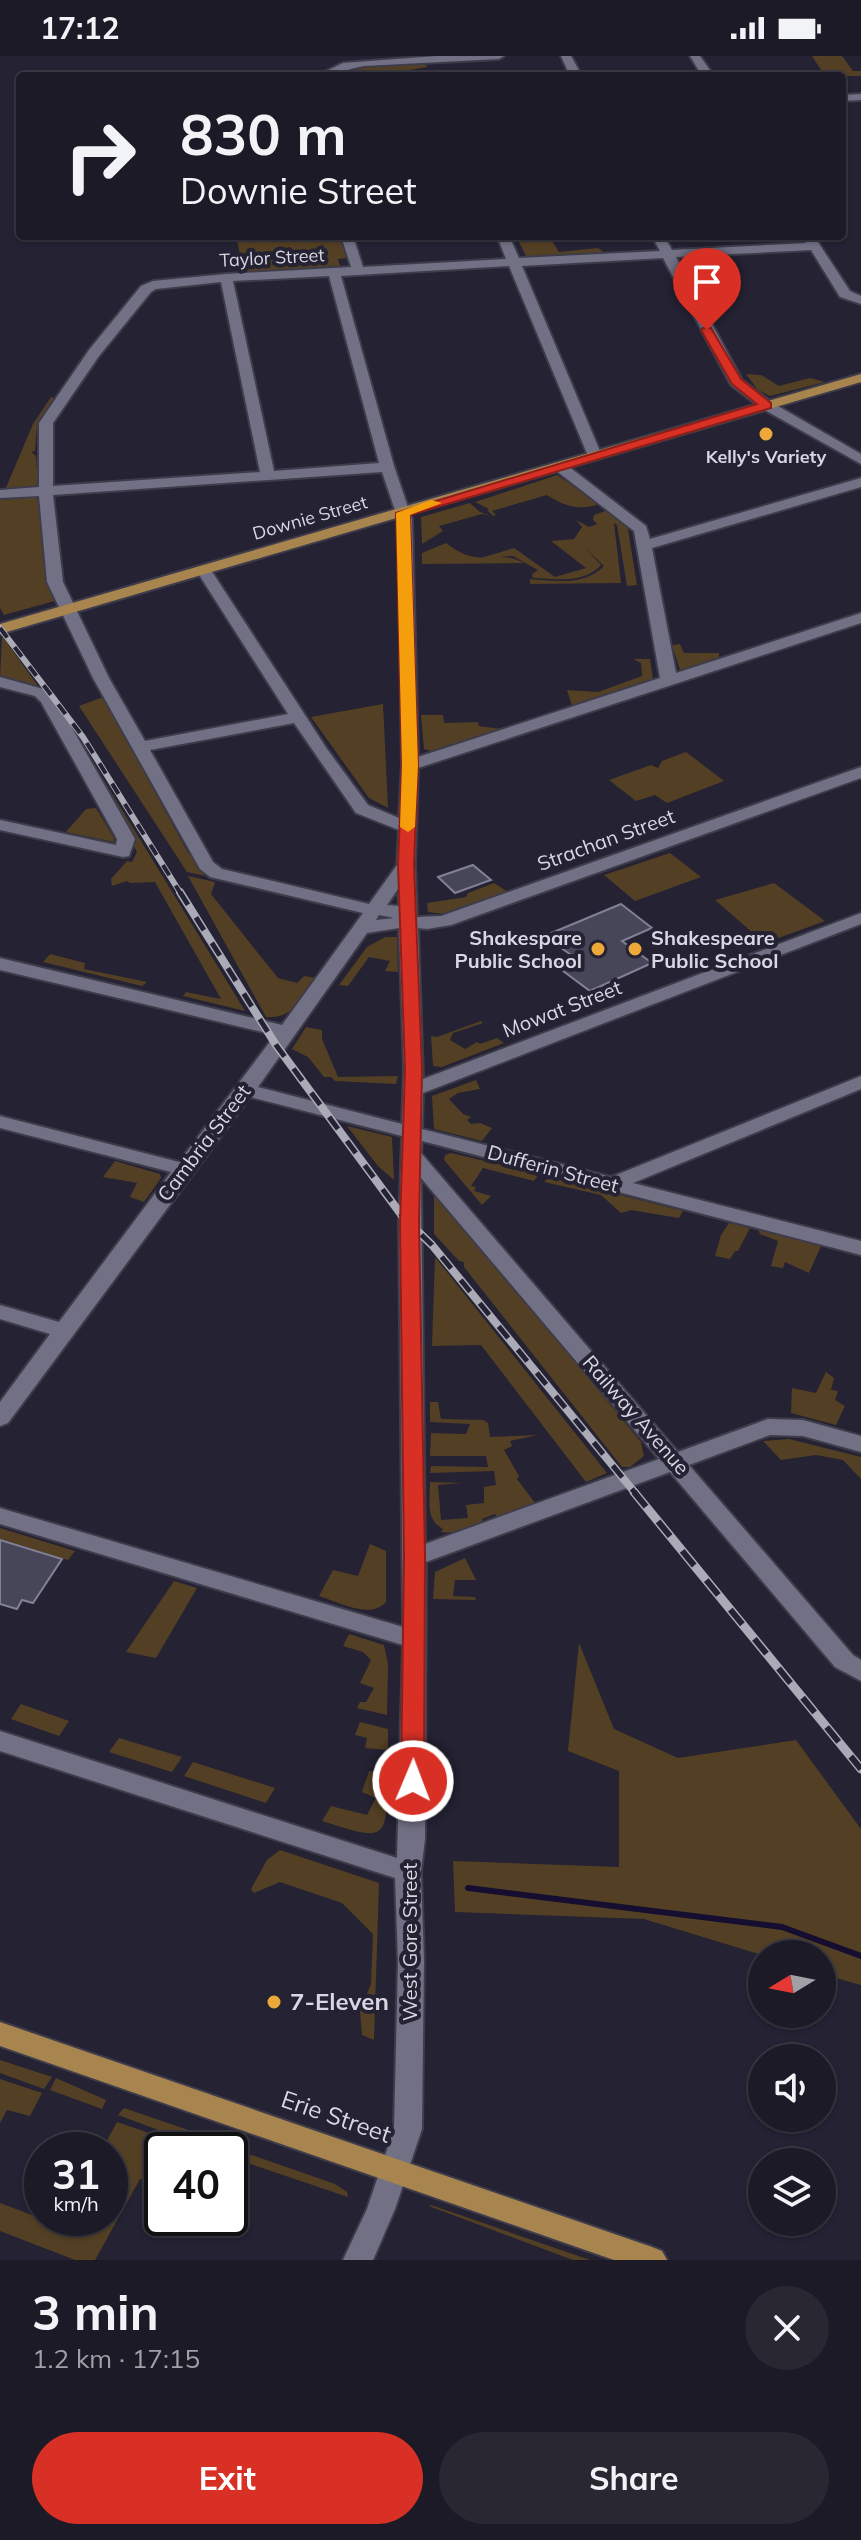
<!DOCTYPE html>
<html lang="en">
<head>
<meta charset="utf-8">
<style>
  :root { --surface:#1b1a26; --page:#282732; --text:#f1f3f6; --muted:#a0a1a7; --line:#393843; --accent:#d93025 }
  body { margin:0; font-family:Mulish,sans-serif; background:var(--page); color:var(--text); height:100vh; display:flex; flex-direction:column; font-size:30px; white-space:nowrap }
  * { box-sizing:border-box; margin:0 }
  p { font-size:26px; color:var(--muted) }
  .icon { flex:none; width:44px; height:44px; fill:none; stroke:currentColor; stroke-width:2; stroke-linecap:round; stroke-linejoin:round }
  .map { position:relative; height:2204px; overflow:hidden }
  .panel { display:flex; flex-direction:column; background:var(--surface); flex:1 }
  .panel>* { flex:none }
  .banner { position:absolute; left:16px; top:16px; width:830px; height:168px; border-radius:8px; box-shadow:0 2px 6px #0004,0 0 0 2px var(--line); background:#1b1a26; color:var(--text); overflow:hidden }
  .needle { width:52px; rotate:260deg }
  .controls { position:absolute; left:748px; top:1884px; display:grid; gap:16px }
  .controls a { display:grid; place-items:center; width:88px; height:88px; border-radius:50%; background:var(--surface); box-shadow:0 2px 6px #0004,0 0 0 2px var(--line); font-size:40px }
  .speed { position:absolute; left:24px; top:2076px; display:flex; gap:16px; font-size:40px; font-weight:700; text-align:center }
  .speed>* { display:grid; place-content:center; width:104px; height:104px; border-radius:50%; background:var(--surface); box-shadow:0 2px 6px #0004,0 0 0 2px var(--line); line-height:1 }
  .speed small { font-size:20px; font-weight:400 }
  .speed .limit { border:4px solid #111; border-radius:12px; background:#fff; color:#111 }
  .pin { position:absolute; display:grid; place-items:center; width:68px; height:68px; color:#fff; margin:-82px -34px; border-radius:50% 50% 50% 0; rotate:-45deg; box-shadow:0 0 8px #0007 }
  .pin .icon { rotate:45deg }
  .me { position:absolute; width:88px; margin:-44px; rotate:1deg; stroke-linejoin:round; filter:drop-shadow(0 0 6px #0008) }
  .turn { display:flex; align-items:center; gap:28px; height:168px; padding:0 32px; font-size:36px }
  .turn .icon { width:104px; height:104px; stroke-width:2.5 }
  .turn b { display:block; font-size:56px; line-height:68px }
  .round { display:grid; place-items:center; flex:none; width:84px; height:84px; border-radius:42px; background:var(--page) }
  .head { display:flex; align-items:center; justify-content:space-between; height:136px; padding:0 32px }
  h1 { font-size:48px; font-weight:700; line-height:60px }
  .action { display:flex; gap:16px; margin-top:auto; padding:16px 32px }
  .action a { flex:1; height:92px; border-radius:48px; background:var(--accent); color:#fff; font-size:32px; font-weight:700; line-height:92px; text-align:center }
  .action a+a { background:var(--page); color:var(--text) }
  .status { display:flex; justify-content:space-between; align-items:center; height:56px; padding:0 40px; background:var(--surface); direction:ltr }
  .status svg { height:22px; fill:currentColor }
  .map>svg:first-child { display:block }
</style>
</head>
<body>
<div class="status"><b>17:12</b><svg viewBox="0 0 49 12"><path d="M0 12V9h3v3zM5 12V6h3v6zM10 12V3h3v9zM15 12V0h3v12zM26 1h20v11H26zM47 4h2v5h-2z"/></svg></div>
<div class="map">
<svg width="861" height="2204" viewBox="0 0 861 2204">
  <rect width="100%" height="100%" fill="#242233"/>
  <path fill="#534024" d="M812 0H842L853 15H861V20H792L823 17Z
    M423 7 428 11 371 20H330L370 9Z
    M236 180H340L348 202 338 203 340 210 244 216Z
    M552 185 559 196 598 192 605 197 527 202 519 186Z
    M746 318 761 319 779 330 810 322 825 326 770 340 758 334Z
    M51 341 55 342 37 370 35 395 31 396 36 400 38 428 29 433 5 434 33 368Z
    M557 419 599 448C579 455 564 450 547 439L492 455 496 459 493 460 487 454 489 453 475 446Z
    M36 441 39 444 58 544 4 559 0 552V444Z
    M470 447 480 456 491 460 482 458 439 470 443 475 422 488 421 461Z
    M608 454 627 467 637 529 627 530 617 469 614 467 621 527 530 528V523C555 525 585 530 604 510L584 491 601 509C584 528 556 523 533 522L532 518 538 514 513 500 481 502 514 492 555 521 586 512 551 485 574 483 582 471 576 464 589 471 597 468 593 464 594 459Z
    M446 487C481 515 496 491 524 507L422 508V497Z
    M2 580 41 634 0 623Z
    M680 588 684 597H719V602L680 614 672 589Z
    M633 603H650L653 623 572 650 567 634 598 636 642 620 641 607Z
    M103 641 187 795 206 820 187 816 79 650Z
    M383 648 388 752 369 742 311 661Z
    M421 659H443L444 667 478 666 479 670 501 673 431 695 424 693Z
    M78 682 245 955 183 940 186 936 221 943 155 826 130 827 127 825 112 830 111 823 127 805 132 806 137 796Z
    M686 696 724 725 667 747 655 739 636 745 609 724 651 709 658 712 662 705Z
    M96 752 114 782V786L66 776 86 753Z
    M670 797 701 821 635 845 604 819Z
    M188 820 215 826 211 838 278 922 297 927 304 920 317 922C302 942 294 963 266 961Z
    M494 827 508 836 444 858 428 856 427 847 466 841 468 837Z
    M774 827 825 865 721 903 761 888V884L715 844Z
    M385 881H397L398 916 385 915 390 905 369 901 348 930 339 929 367 891Z
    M50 898 85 907 84 913 147 926 142 930 43 906Z
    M481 965 483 967 453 977 450 984 465 993 477 986 480 988 497 982 504 987 442 1011 433 1010 431 980 437 981Z
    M306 971 322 974V983L338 1021 398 1020 396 1028 335 1025 331 1021H324L308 1001 292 993Z
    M476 1024 480 1033 458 1037 449 1043 463 1058 471 1061 467 1064 471 1068 480 1067 492 1072 482 1085 434 1073 432 1040Z
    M347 1070 392 1081 394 1124 378 1110Z
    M451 1097 539 1118 534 1125 483 1112 471 1130 476 1131 474 1135 491 1140 482 1149 444 1104 445 1099Z
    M115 1105 160 1118 161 1122 144 1146 130 1141 137 1127 103 1121Z
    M549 1121 683 1155 679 1162 631 1154 621 1157 601 1139 544 1126Z
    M434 1135 641 1386 644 1400 630 1411H622L464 1211V1206L459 1205 434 1178Z
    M729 1167 750 1172 738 1195H735L730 1203 715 1200 721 1179Z
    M758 1174 821 1190 809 1217 785 1206 783 1212 771 1210 778 1185 760 1178Z
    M435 1201 607 1417 586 1426 481 1289 432 1290Z
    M826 1316 834 1322 831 1334 838 1335 835 1344 845 1350 836 1369 791 1357 792 1332 816 1337Z
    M430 1346H438L441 1363 483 1364 488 1367 490 1381 538 1379 510 1385 512 1390 504 1394 519 1420 517 1423 535 1447 498 1462 495 1458 482 1463 483 1467C470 1473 455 1478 441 1476L443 1473C425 1463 430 1445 430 1426L462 1427 438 1429 441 1464 468 1462 466 1449 484 1447V1431L496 1429 494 1415 430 1417 431 1410 488 1411 486 1400H430L431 1377 466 1378 470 1368 430 1366Z
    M789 1383 861 1401V1423L843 1404 816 1399 781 1404 763 1385Z
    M0 1472 75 1495 68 1504 0 1483Z
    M370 1488 386 1495V1546C370 1564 339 1546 319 1540L333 1514 358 1520Z
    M465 1502 476 1524H455L453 1540 475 1541 476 1544 433 1543 435 1516Z
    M174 1525 197 1532 156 1602 126 1596Z
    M349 1578 384 1589 388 1608 387 1659 357 1652 360 1646H366L374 1632 360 1627 371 1604 363 1596 343 1590Z
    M579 1587 614 1673 678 1702 796 1684 861 1773V1929L822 1918V1898L762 1899 644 1863 455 1856 453 1805 619 1811V1715L568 1695Z
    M21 1648 69 1665 59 1680 11 1663Z
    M360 1666 388 1673V1694L365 1692 367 1682 355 1679Z
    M119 1682 182 1701 172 1716 109 1696Z
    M193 1706 275 1732 266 1747 184 1720Z
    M369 1715 387 1718C388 1787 385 1785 322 1765L331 1750 367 1759 376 1742 362 1736Z
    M280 1794 379 1827 374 1984 362 1979 360 1955 371 1928 373 1878 342 1847 280 1826 254 1837 251 1833 267 1804Z
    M0 2004 52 2021 44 2033 0 2017Z
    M56 2022 106 2044 102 2053 50 2034Z
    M0 2023 42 2037 30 2060 7 2054 0 2067Z
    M124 2052 191 2075 188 2085 118 2059Z
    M117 2066 187 2090 185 2094H162V2129L140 2123 95 2204H75L0 2175V2147L61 2170 66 2162H110V2094H102Z
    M229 2091 335 2128 347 2136 348 2141 230 2101V2094H226Z
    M431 2149 590 2204H573L429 2150Z"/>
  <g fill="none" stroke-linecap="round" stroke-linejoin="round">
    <path stroke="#150e30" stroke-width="6" d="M468 1832 782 1871 861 1900"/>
  </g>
  <path fill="#474659" stroke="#828096" stroke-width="2" d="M473 809 491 824 455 837 438 821Z
    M621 848 652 872 622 885 652 907 590 935 555 909 574 901 544 880Z
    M0 1484 62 1503 33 1547 22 1544 17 1553 0 1548Z"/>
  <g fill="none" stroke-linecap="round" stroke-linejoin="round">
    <defs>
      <path id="minor" d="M436 0H504L499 3 364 10C347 13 333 20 316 20L343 7Z
        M561 0H571L582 20H570Z
        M690 0H700L714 20H702Z
        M861 38V44L842 45V39Z
        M341 180H353L363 211 506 203 497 180H509L519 202 660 195 652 180H664L672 194 806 187 802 180H814L850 235 861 240V248L840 241 811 194 676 201 742 324 771 346 861 398V408L761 352 731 329 663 202 522 210 602 400 595 404 588 400 509 210 341 220 394 410 412 463 418 701 660 622 634 475 554 413V407H564L646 470 650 483 861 422V431L652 492 676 617 861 557V567L418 712 415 809 417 861 441 860 861 711V722L451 869 427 873 418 872 423 1023 861 857V868L423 1037 422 1073 611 1121 861 1020V1033L633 1127 861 1185V1199L422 1085 421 1097 678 1396 768 1363 803 1364 861 1380V1396L803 1380 770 1379 689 1409 853 1599 861 1604V1625L835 1611 670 1416 426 1506 425 1783 421 1816 424 1905 422 2073 395 2153 373 2204H343L367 2153 394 2073 398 1905 395 1822 0 1695V1675L397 1802 403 1589 0 1468V1452L403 1571 399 1167 402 1080 250 1041 8 1367 0 1370V1346L50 1278 0 1263V1249L59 1266 171 1116 0 1072V1060L179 1106 275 979 0 914V902L282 969 363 857 210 821 200 813 93 622 47 526 39 440 0 442V434L39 431V367L89 294 141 230 153 225 226 218 351 211ZM329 220 379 407 274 415 233 225ZM221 226 260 416 53 430V367L99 300 151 236 156 233ZM382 416 398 463 402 709 399 762 368 749 327 693 209 511H199L196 514 288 658 145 685 109 622 63 526 53 439ZM294 667 356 757 399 774 397 809 369 848 222 813 213 806 150 694ZM398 833 399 850 387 849ZM379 859 394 862 376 864ZM399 872 404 1013 402 1068 258 1031 367 877ZM421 1122 659 1403 425 1488Z
        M0 621 47 634 54 640 135 783 129 800 123 801 0 774V764L116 789 117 783 41 646 35 640 0 631Z"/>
      <path id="major" d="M861 318V326L0 578V568Z
        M0 1966 652 2191 662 2195 667 2204H614L0 1990Z"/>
    </defs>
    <use href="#minor" stroke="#3e3c4b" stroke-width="4"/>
    <use href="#major" stroke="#3e3c4b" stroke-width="4"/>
    <use href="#minor" fill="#717085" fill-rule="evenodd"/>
    <use href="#major" fill="#a8844e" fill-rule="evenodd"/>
    <defs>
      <path id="rail-far2" d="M0 572 83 681 181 838"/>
      <path id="rail-far1" d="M180 836 276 989 403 1161 432 1189 636 1438"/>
      <path id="rail" d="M634 1436 861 1713"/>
    </defs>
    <use href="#rail-far2" stroke="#abaab7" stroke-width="6"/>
    <use href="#rail-far1" stroke="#abaab7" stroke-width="8"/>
    <use href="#rail" stroke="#abaab7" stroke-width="9"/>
    <use href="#rail-far2" stroke="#242233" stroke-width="4" stroke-dasharray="12" stroke-linecap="butt"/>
    <use href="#rail-far1" stroke="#242233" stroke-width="5" stroke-dasharray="15" stroke-linecap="butt"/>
    <use href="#rail" stroke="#242233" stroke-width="6" stroke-dasharray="19" stroke-linecap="butt"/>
  </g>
  <path fill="#d93025" stroke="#8d1f18" stroke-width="2" d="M703 272H711L741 323 771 347V352L410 459 418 709 414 809 422 1013 419 1167 425 1501 424 1725 421 1732 413 1734 405 1732 401 1725 404 1501 400 1167 405 1013 398 809 402 709 396 457 757 348 732 328 701 274Z"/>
  <path fill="#f59e0b" d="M431 444 442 447 410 459 418 709 415 771 408 776 400 771 402 709 396 457Z"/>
  <g fill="#eca93a" stroke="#242233" stroke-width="3">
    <circle cx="766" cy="378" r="8"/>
    <circle cx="598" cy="893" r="8"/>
    <circle cx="635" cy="893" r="8"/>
    <circle cx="274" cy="1946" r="8"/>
  </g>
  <g text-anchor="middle" stroke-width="8" stroke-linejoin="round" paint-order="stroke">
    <g font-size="18" fill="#d8d7e3" stroke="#242233">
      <text transform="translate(272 202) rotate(-3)" y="6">Taylor Street</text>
      <text transform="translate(310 462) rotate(-16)" y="6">Downie Street</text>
    </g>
    <g font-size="18" font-weight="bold" fill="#d8d7e3" stroke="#242233">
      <text x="766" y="407">Kelly's Variety</text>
    </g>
    <g font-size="20" fill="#d8d7e3" stroke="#242233">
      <text transform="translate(606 784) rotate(-20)" y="7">Strachan Street</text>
      <text transform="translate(562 953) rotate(-21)" y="7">Mowat Street</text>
      <text transform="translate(204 1087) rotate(-53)" y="7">Cambria Street</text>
      <text transform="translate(553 1113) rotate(15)" y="7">Dufferin Street</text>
      <text transform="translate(636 1359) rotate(49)" y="7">Railway Avenue</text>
      <text transform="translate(410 1886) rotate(-90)" y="7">West Gore Street</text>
    </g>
    <g font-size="20" font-weight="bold" fill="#d8d7e3" stroke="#242233" text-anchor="end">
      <text x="582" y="889">Shakespare<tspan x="582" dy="23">Public School</tspan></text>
      <text x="651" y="889" text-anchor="start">Shakespeare<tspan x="651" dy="23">Public School</tspan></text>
    </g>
    <g font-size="24" font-weight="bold" fill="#d8d7e3" stroke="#242233" text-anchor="start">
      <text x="290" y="1954">7-Eleven</text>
    </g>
    <g font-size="24" fill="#d8d7e3" stroke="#242233">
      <text transform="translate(336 2061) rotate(19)" y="8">Erie Street</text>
    </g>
  </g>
</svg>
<div class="controls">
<a><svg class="needle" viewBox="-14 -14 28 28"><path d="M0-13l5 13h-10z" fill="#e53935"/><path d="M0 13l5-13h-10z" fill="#a0a1a7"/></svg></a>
<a><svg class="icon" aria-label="sound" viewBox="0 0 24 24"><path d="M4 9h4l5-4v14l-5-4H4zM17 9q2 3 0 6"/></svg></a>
<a><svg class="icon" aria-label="layers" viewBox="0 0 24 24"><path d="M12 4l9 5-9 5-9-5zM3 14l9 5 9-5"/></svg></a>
</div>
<div class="speed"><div>31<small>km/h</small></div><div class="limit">40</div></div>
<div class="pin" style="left:707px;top:274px;background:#d93025"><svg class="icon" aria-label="arrive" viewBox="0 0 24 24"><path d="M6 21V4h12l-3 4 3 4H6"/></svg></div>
<svg class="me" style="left:413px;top:1725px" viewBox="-20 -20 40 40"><circle r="17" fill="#d93025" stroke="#fff" stroke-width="3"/><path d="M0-11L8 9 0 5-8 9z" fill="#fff"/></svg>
<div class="banner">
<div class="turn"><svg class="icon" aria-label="right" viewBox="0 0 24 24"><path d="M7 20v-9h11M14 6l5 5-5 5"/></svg><div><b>830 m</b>Downie Street</div></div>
</div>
</div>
<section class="panel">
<div class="head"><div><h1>3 min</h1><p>1.2 km · 17:15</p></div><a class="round"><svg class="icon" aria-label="close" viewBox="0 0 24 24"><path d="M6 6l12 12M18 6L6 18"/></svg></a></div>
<div class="action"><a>Exit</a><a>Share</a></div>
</section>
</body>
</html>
